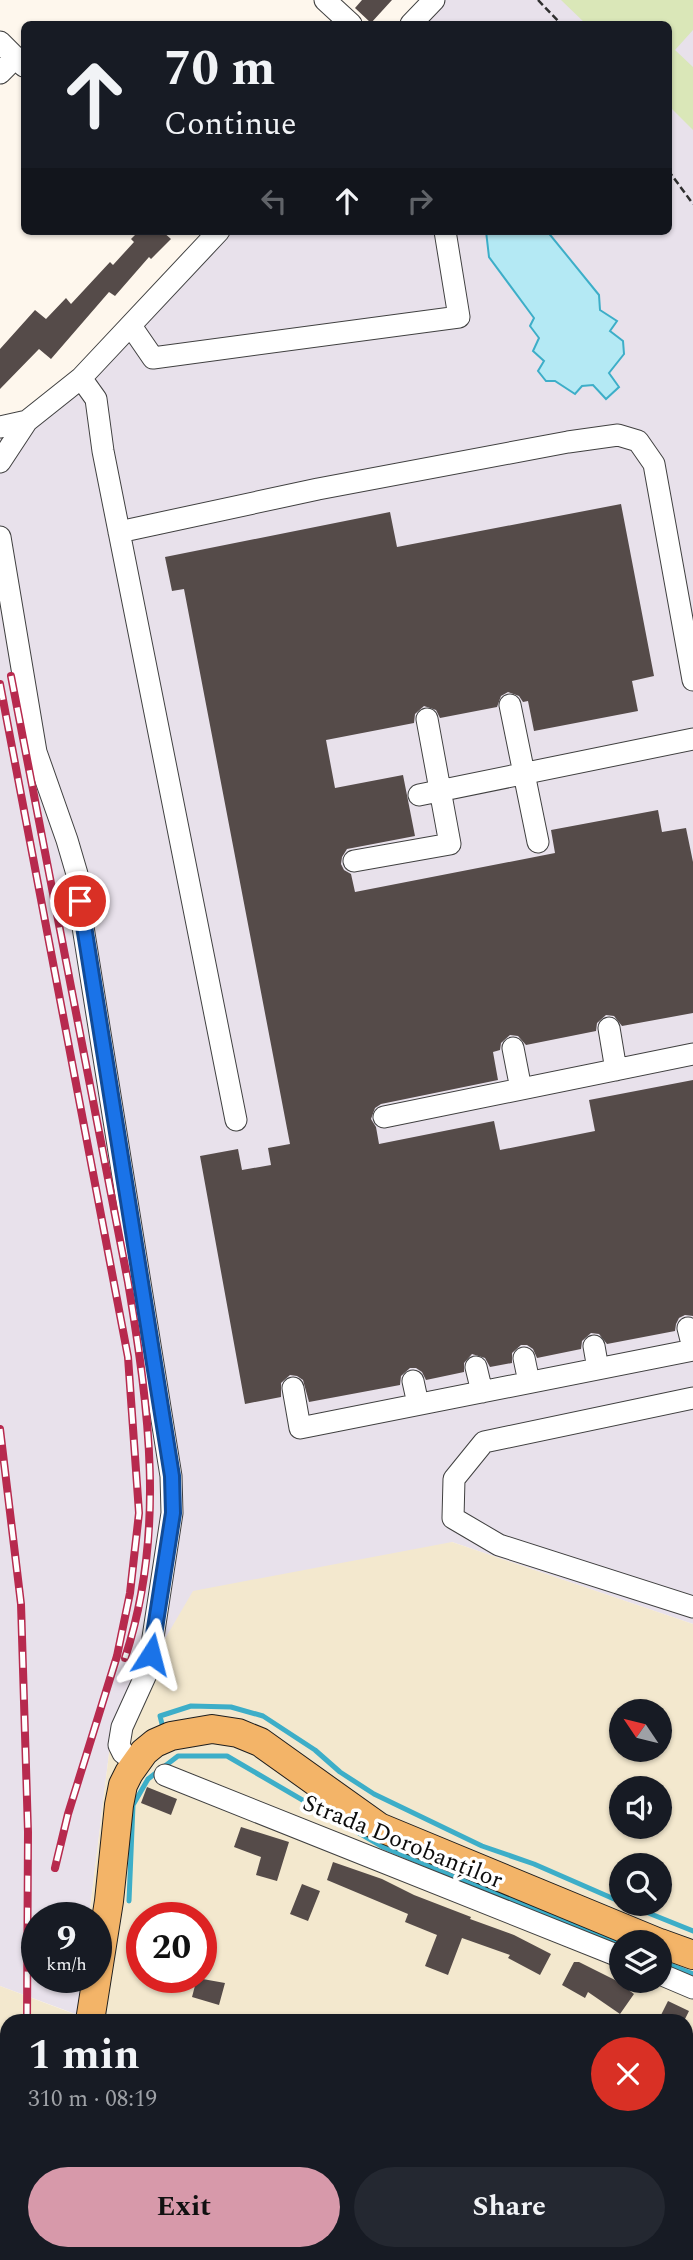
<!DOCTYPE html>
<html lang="en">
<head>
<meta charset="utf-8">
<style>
  :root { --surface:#171b24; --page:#242831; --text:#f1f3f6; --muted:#9ea1a6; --accent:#d799aa }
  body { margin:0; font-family:Spectral,serif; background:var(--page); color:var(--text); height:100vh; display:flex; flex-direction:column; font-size:26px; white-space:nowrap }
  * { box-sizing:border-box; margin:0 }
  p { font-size:23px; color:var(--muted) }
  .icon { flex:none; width:38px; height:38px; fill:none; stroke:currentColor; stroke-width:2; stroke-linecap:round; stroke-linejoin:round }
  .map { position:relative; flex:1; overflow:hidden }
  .sheet { position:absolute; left:0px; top:2014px; width:693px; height:247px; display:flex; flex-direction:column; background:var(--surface); border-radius:21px 21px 0 0; box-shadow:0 2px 5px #0004 }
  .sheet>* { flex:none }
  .guide { position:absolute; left:21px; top:21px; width:651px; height:214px; border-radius:10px; box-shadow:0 2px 5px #0004; background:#171b24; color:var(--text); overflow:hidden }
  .needle { width:46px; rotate:305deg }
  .controls { position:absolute; left:609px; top:1699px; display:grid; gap:14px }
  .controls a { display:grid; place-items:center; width:63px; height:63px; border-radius:50%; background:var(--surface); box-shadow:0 2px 5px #0004; font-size:35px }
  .speed { position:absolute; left:21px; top:1902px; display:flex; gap:14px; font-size:35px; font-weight:700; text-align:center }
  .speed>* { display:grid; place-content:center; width:91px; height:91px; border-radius:50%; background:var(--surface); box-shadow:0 2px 5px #0004; line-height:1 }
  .speed small { font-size:18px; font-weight:400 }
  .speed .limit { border:10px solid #d22; background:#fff; color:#111 }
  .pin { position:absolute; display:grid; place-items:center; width:60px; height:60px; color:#fff; margin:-30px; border:4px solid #fff; border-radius:50%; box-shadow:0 2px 7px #0007 }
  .me { position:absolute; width:77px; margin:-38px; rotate:9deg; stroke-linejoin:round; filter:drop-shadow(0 0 5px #0008) }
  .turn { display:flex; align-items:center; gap:24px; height:147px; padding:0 28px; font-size:32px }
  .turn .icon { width:91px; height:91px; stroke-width:2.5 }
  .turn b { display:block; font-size:49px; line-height:60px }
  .lanes { display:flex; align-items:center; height:66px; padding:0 28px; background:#0003; justify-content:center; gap:35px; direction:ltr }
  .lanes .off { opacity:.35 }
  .round { display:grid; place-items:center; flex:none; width:74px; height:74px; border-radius:37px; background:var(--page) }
  .headline { display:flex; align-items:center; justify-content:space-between; height:119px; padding:0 28px }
  h1 { font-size:42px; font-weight:700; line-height:52px }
  .cta { display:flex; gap:14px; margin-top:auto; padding:14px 28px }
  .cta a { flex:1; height:80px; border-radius:42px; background:var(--accent); color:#111; font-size:28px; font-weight:700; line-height:80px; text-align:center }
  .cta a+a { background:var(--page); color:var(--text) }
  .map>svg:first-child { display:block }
</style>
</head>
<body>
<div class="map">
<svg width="693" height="2260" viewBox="0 0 693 2260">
  <rect width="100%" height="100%" fill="#fef7ed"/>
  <path fill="#e8e1eb" d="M435 0H693V1624L452 1542 112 1729 89 1918H37V1978H82L78 2015 0 1986V435L30 430 218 231H668V24H412Z"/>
  <path fill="#f3e8ce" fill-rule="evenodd" d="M452 1542 693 1624V2260H0V1986L77 2015 82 1978H96V1918H89L112 1729 193 1591ZM621 1712H660V1750H621ZM621 1788H660V1827H621ZM621 1866H660V1904H621ZM142 1918H201V1978H142ZM621 1942H660V1981H621ZM7 2021H686V2254H7Z"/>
  <path fill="#dae7b8" d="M561 0H693V30L675 50 693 67V130L669 106 668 24H586Z"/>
  <path fill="#b4e9f4" stroke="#3daec8" stroke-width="2" d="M486 231H547L599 295 600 310 617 321 610 331 623 341 624 354 609 373 619 387 606 399 593 385 582 386 575 394 555 381H546L538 371 544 361 533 351 539 338 530 326 534 318 489 257Z"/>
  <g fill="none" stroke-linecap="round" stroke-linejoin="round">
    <path stroke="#3daec8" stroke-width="5" d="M162 1724 160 1716 191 1706 231 1707 263 1716 315 1750 340 1772 374 1794 482 1846 534 1864 621 1902
      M129 1901 133 1805 148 1779 178 1756H227L383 1847 621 1945
      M626 1904 693 1931
      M660 1961 693 1974"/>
  </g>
  <path fill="#554b49" d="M362 0H392L371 23 355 8Z
    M139 231H162L171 239 151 259 149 257 115 296 109 292 51 359 39 349 0 389V349L35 310 46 319 66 298 71 304 110 262 113 265 134 242 131 239Z
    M621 504 654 676 632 681 638 711 534 731 528 701 523 702 519 696 508 692 501 696 497 707 440 718 436 710 424 706 415 714 414 723 326 740 335 788 403 775 415 836 347 849 342 857 341 864 344 870 351 874 355 892 555 853 551 830 658 810 662 832 686 828 693 862V1013L622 1026 614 1016 606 1015 597 1023 596 1031 526 1045 518 1036 510 1035 501 1043 500 1050 493 1052 498 1080 381 1104 375 1108 371 1119 376 1127 379 1144 494 1121 500 1150 595 1131 589 1100 693 1080V1316L685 1315 679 1318 676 1324 675 1331 607 1344 599 1334 591 1333 582 1341 581 1349 537 1358 533 1349 527 1345H521L512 1353V1363L490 1367 485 1358 472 1354 464 1363V1372L426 1380 422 1372 416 1368H410L401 1376 400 1385 309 1402 303 1380 297 1376 290 1375 281 1383V1397L245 1404 200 1156 238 1149 242 1170 271 1165 268 1148 290 1144 184 589 172 591 165 557 390 512 397 547Z
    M147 1787 177 1799 171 1815 141 1803Z
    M241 1827 289 1842 277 1881 256 1875 261 1857 234 1847Z
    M333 1862 382 1879 414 1895 471 1917 470 1919 514 1935 551 1954 540 1975 508 1958 510 1955 462 1938 448 1975 425 1966 437 1935 405 1922 408 1914 327 1880Z
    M302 1884 320 1891 308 1921 290 1914Z
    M574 1962H579L615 1980 634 1994 620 2014 588 1992 585 1998 562 1985Z
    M197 1978 225 1983 219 2005 192 1997Z
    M668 2001 689 2011 684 2021H658Z"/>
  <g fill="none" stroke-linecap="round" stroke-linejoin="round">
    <defs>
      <path id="minor" d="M325 0 351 24
        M411 24 434 0
        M0 42 24 66
        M0 73 16 57
        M131 326 153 358 459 317 445 231
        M81 378 96 399 103 451 236 1120
        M0 427 27 421 81 378 219 231
        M0 462 27 421
        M119 532 318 489 568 442 618 435 638 441 654 464 693 680
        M0 537 36 752 67 840 77 874 83 927 171 1476 172 1513 148 1670 122 1727 119 1745 123 1753 136 1763
        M510 705 538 842
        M419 795 693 739
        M354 861 450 844 427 719
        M609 1028 616 1070
        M513 1048 521 1089
        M384 1117 693 1054
        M688 1328 693 1348
        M594 1346 598 1369
        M524 1358 529 1382
        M476 1367 482 1392
        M413 1381 418 1404
        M293 1388 300 1428 693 1350
        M693 1398 484 1442 454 1479 453 1518 499 1545 693 1607
        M165 1775 621 1957
        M660 1974 693 1988
        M0 2209 7 2217
        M49 2254 58 2260"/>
      <path id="major" d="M660 1943 693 1955
        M90 2021 109 1901 119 1805 123 1785 129 1773 144 1752 155 1743 171 1736 212 1729 238 1733 260 1742 379 1827 657 1942
        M70 2260V2254"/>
    </defs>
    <use href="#minor" stroke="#404040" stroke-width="23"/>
    <use href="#major" stroke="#1e1e1e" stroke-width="30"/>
    <path stroke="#2f2f2f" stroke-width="2.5" stroke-dasharray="7 3.5" stroke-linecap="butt" d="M538 0 561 24
      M668 170 693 204"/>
    <use href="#minor" stroke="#fff" stroke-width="21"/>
    <use href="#major" stroke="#f3b468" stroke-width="28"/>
    <defs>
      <path id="rail" d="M11 676 128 1282C149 1409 166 1533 125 1658
        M0 684 128 1357 139 1513 130 1593 117 1656 68 1814 55 1868
        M0 1429 21 1604 28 1832 27 2021
        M26 2260V2254"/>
    </defs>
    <use href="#rail" stroke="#b72a4e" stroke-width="8"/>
    <use href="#rail" stroke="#fff" stroke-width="5" stroke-dasharray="16" stroke-linecap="butt"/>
  </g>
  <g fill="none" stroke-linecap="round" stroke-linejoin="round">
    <defs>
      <path id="route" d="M80 901 172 1476 173 1513 151 1654"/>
    </defs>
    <use href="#route" stroke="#114b97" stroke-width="18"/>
    <use href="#route" stroke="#1a73e8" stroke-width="12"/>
  </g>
  <g text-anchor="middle" stroke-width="7" stroke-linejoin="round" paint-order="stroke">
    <g font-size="24" fill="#0d0d0d" stroke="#fff">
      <text transform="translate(403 1841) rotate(22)" y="8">Strada Dorobanților</text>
    </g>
  </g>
</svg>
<div class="controls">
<a><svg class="needle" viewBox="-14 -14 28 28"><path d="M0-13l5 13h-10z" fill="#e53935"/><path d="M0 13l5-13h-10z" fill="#9ea1a6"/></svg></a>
<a><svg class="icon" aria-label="sound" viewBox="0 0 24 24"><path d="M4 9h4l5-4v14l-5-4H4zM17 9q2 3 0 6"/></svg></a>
<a><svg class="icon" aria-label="search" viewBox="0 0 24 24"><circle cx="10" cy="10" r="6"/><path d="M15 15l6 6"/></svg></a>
<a><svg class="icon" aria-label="layers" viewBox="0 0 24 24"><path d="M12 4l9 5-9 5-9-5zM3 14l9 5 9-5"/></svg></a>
</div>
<div class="speed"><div>9<small>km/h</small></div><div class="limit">20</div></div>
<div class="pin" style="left:80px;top:901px;background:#d93025"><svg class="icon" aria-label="arrive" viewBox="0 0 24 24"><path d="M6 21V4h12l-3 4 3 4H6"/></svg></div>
<svg class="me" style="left:151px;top:1654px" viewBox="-20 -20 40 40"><path d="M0-17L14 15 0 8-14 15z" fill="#1a73e8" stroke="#fff" stroke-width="4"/></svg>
<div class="guide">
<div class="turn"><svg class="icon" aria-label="ahead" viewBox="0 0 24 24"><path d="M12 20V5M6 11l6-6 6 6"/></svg><div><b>70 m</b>Continue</div></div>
<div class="lanes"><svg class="icon off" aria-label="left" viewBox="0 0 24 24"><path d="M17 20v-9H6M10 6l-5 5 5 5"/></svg><svg class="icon" aria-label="ahead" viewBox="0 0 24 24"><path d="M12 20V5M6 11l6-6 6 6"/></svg><svg class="icon off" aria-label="right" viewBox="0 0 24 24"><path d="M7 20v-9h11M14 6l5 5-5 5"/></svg></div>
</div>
<section class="sheet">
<div class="headline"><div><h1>1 min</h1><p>310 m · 08:19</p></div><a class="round" style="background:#d93025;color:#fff"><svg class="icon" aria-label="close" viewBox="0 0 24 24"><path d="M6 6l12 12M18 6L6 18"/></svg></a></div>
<div class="cta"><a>Exit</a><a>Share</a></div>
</section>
</div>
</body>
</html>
